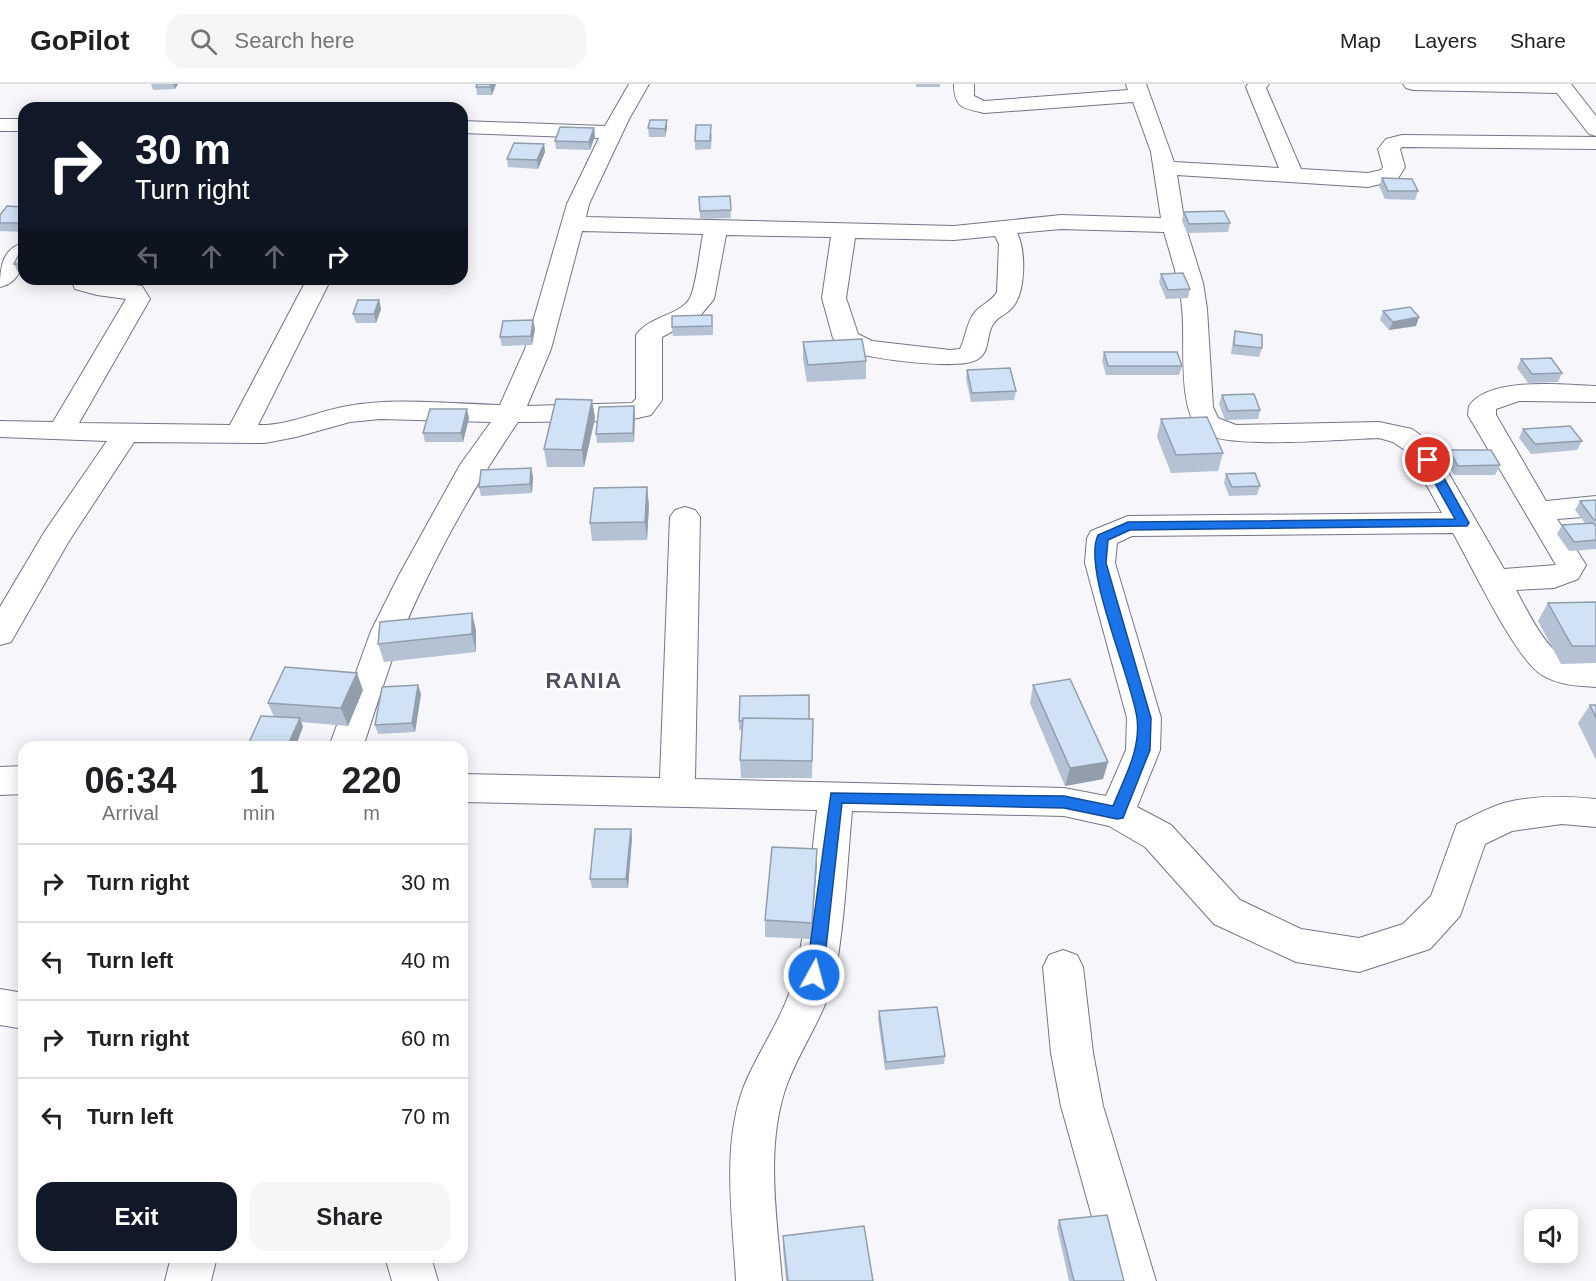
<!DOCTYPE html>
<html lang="en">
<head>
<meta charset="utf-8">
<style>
  :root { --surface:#fff; --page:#f6f6f6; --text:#202124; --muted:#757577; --line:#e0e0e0; --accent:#111827 }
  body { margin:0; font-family:Arial,sans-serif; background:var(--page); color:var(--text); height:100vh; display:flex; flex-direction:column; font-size:22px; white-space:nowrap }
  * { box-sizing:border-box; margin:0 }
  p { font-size:20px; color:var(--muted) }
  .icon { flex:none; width:33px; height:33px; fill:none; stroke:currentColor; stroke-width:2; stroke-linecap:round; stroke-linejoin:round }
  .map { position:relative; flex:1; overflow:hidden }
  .panel { position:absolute; left:18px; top:657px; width:450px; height:522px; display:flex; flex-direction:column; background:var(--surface); border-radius:18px; box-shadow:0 3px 15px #0003 }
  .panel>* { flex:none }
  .guide { position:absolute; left:18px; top:18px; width:450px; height:183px; border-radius:18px; box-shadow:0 3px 15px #0003; background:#111827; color:#fff; overflow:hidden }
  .tools { position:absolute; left:1524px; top:1125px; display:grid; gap:12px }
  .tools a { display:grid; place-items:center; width:54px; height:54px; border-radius:12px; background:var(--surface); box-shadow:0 3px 15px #0003; font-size:30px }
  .pin { position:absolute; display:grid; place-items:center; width:51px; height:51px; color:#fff; margin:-26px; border:3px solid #fff; border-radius:50%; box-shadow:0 2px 6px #0007 }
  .me { position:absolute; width:66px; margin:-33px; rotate:7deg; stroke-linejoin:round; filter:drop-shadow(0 0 4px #0008) }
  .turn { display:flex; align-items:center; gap:21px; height:126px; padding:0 18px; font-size:27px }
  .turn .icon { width:78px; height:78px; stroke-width:2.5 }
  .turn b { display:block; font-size:42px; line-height:51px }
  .lanes { display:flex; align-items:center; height:57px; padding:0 18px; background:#0003; justify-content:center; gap:30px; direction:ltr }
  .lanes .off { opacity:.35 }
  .eta { display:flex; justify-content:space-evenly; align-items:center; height:102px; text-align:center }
  .eta b { font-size:36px; font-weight:700; line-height:42px }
  .cta { display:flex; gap:12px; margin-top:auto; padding:12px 18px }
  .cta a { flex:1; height:69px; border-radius:18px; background:var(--accent); color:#fff; font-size:24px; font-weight:700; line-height:69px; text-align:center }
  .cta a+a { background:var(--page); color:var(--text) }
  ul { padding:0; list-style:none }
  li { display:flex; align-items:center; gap:18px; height:78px; padding:0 18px; border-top:2px solid var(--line) }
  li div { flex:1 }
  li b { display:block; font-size:22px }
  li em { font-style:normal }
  header { display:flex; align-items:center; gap:36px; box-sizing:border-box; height:84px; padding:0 30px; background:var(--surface); border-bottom:2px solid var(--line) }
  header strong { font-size:28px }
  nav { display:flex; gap:33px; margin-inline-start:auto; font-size:21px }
  .search { width:420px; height:54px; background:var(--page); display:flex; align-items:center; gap:15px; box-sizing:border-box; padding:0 21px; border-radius:18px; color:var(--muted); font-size:22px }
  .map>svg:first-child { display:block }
</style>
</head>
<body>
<header>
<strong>GoPilot</strong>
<div class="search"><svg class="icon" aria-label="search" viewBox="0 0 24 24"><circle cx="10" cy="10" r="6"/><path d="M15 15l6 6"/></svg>Search here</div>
<nav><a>Map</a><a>Layers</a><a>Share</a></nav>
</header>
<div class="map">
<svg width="1596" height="1197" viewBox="0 0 1596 1197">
  <rect width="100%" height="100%" fill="#f6f6fb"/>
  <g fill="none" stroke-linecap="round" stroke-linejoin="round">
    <defs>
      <path id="minor" d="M629 0H649L629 35 589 120 586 133 954 142 1061 131 1161 134 1151 68 1133 18 984 29C963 24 954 24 954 0H974V12L984 17 1128 6 1126 0H1146L1174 78 1279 84 1246 3 1248 0H1269L1266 4 1301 85 1368 89 1381 86 1383 83 1378 65 1386 55 1402 51 1596 53V65L1402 63 1400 65 1405 83 1397 96 1368 103 1177 91 1185 141 1203 199 1207 225 1213 323 1218 334 1236 341 1379 338 1412 345 1430 358 1434 364 1504 485 1556 481 1468 331 1469 322C1489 292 1563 301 1596 302V318L1519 317 1496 325V331L1546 417 1596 412V432L1557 435 1586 481 1578 495 1554 504 1516 506C1527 526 1546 567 1568 576 1576 579 1587 578 1596 579V603C1578 602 1558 601 1542 591 1515 575 1471 480 1453 449L1132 452 1117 459 1115 479 1161 634 1160 666 1137 723 1171 741 1240 816 1301 845 1359 854 1403 840 1431 812 1457 740C1472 733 1487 724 1504 719 1533 711 1566 712 1596 715V743L1562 740 1512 747 1485 760 1460 832 1430 865 1359 888 1296 878 1214 840 1145 763 1109 742 1064 732 852 727C847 781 845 837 835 890 826 931 800 964 786 1003 765 1064 777 1134 782 1197H736C733 1134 721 1062 744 1002 759 965 784 933 794 894 808 840 810 782 817 726L462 718V690L660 694 670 433 675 426 685 423 695 426 700 433 695 695 1064 704 1106 712 1126 666 1127 634 1085 479 1087 454 1091 447 1128 432 1442 429 1409 369 1393 358 1379 354C1344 355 1226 366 1202 348 1176 328 1186 255 1182 224 1180 198 1171 173 1164 148L1061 145 1017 149C1026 166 1026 209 1012 224 1006 231 996 233 992 242 986 254 990 267 978 275 962 287 866 275 847 266 841 264 837 259 833 254L822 214 831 153 726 151 714 215 699 233 662 253V316L651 331 624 337 518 338C473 403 434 474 403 546 388 584 376 624 363 663H329L371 547 398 493 460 381 491 338 380 335 350 338 296 353 265 359 134 358 69 457 11 558 0 561V523L45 447 107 357 0 353V337L53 338 126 215 97 211 75 205 71 195H95L142 202 150 215 79 339 230 341 307 195H331L258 341C289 342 317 327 348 322 395 313 452 320 500 321L525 265 567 120 599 54 462 49V37L605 42ZM582 147 703 150C700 166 696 202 690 214 681 231 649 232 636 251V315L632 319 527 322 551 265ZM995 152 999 160 997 208C991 218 982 220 975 228 966 239 966 253 960 265L950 266 872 257 858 250 846 214 855 154 954 156Z
        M1403 0H1571L1596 32V52L1589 50 1557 9 1413 6 1406 4Z
        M0 35H24V47H0Z
        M24 159C24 178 22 198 0 203 0 184 2 164 24 159Z
        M24 682V710L0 711V683Z
        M1063 866 1077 871 1083 883 1093 969 1103 1022 1156 1197H1110L1061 1022 1051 969 1043 883 1049 871Z
        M0 905 24 909V945L0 941Z
        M171 1173H217L211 1197H165Z
        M385 1173H431L438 1197H392Z"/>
    </defs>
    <use href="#minor" stroke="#75748a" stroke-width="2"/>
    <use href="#minor" fill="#fff" fill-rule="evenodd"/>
  </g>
  <path fill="#b4c2d4" d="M151 0H178L175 5 153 6Z
    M477 0H496L492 11H477L476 3Z
    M916 0H940V3H916Z
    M594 44 595 52 590 66 556 65 555 57Z
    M648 44H667L665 53H649Z
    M712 50 711 65 695 66V57Z
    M544 60 545 68 538 85 508 83 507 75Z
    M1382 94 1418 107 1415 116 1385 115 1379 102Z
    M730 112 731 134 700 135V127Z
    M24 123V148L0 147V131Z
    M1184 128 1230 139 1228 148 1187 149 1182 137Z
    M24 169V189H18L14 180Z
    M1161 190 1190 205 1188 214 1166 215 1159 198Z
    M379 216 381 225 376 239H356L353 230Z
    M1383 227 1419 233 1416 242 1389 246 1380 236Z
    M533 236 535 245 532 261 502 262 500 253Z
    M713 240V251L673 252 672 243Z
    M1235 247 1262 264 1259 273 1231 270 1233 256Z
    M803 258 866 277V295L807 298 803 276Z
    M1104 268 1182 282 1179 291H1106L1102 277Z
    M1521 275 1562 289 1558 298 1528 299 1517 284Z
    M967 286 1016 307 1014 316 971 318 966 295Z
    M1222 311 1260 326 1258 335 1225 336 1219 320Z
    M592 316 595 334 584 383H547L544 365Z
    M634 322 635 331 634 358 597 359 596 350Z
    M469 334 463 358H425L423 349Z
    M1161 335 1223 369 1218 387 1171 389 1157 353Z
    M1523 345 1582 357 1577 366 1531 370 1519 354Z
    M1449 366 1500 381 1495 391H1454L1445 375Z
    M531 384 533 393 532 409 481 412 479 403Z
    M1226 390 1260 402 1257 411 1229 412 1224 399Z
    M1596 416V465L1569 467 1557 450 1562 441 1585 439 1575 426 1580 417Z
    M649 421 647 456 592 457 590 439Z
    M1596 518V579L1561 580 1538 537 1548 519Z
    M476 546V568L384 578 378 560Z
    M418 601 421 610 415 648 378 650 375 641Z
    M1033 601 1108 678 1103 695 1065 702 1030 619Z
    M363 606 348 642 301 638 303 643 295 663H247L274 633 268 619Z
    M1590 621H1596V676L1578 639Z
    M813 635 812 694H741L740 676 742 646H739V637Z
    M631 745 632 754 628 804H592L590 795Z
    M817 765V782L811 855 765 853V836Z
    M879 927 945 972 944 980 885 986 878 935Z
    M1059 1136 1124 1197H1069L1057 1143Z
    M783 1152 873 1197H786L783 1165Z"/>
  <path fill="#929eac" d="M173 0H178L175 5Z
    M491 0H496L492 11 490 3Z
    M667 36V44L665 53V45Z
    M594 44 595 52 590 66 589 58Z
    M544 60 545 68 538 85 537 76Z
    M379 216 381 225 376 239 374 230Z
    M1419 233 1416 242 1389 246 1393 238Z
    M533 236 535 245 532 261 531 252Z
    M592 316 595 334 584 383 582 366Z
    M634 322 635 331 634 358 633 349Z
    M467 325 469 334 463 358 461 349Z
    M531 384 533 393 532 409 530 400Z
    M647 403 649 421 647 456 645 438Z
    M472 529 476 546V568L472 550Z
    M357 589 363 606 348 642 341 624Z
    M418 601 421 610 415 648 412 639Z
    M300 634 303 643 295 663H287Z
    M1108 678 1103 695 1065 702 1070 684Z
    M631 745 632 754 628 804 626 795Z
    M817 765V782L811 855 812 839Z"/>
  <path fill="#d1e2f6" stroke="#929eac" stroke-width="1.5" d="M477 0H491L490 3H476Z
    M650 36H667L665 45 648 44Z
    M696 41H711L710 57H695Z
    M560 43 594 44 589 58 555 57Z
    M514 59 544 60 537 76 507 75Z
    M1382 94 1412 95 1418 107H1388Z
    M730 112 731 126 700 127 699 113Z
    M7 122 24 123V139H0V131Z
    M1224 127 1230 139 1189 140 1184 128Z
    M24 169V180H14L19 170Z
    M1183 189 1190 205 1168 206 1161 190Z
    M358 216H379L374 230H353Z
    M1410 223 1419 233 1393 238 1383 227Z
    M712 231V242L672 243V232Z
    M533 236 531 252 500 253 503 237Z
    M1235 247 1262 251V264L1234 261Z
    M862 255 866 277 808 281 803 258Z
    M1104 268H1177L1182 282H1108Z
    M1551 274 1562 289 1532 290 1521 275Z
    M1010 284 1016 307 972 309 967 286Z
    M1254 310 1260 326 1228 327 1222 311Z
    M556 315 592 316 582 366 544 365Z
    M634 322 633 349 596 350 599 323Z
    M430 325H467L461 349H423Z
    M1207 333 1223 369 1176 371 1161 335Z
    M1570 342 1582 357 1535 360 1523 345Z
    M1449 366H1491L1500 381 1458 382Z
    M531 384 530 400 479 403 481 386Z
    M1255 389 1260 402 1232 403 1226 390Z
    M647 403 645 438 590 439 594 404Z
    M1596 416V436H1594L1580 417Z
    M1593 439 1596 442V456L1574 458 1562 441Z
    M1596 518V562H1572L1548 519Z
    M472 529V550L378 560 380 538Z
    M285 583 357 589 341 624 268 619Z
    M1070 595 1108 678 1070 684 1033 601Z
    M418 601 412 639 375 641 382 603Z
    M809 611V635L743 634 742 637H739L740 612Z
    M1590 621H1596V634Z
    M261 632 300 634 287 663H247Z
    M743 634 813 635 812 677 740 676Z
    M595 745H631L626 795H590Z
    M772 763 817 765 812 839 765 836Z
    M937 923 945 972 886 978 879 927Z
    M1107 1131 1124 1197H1074L1059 1136Z
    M864 1142 873 1197H788L783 1152Z"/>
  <path fill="#1a73e8" stroke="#114b97" stroke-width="1.5" d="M1428 373 1434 376 1469 439 1467 442 1130 446 1108 456 1106 479 1151 634 1150 666 1123 734 1117 735 1064 724 842 719 823 891 820 897 814 899 809 897 806 891 831 709 1064 712 1113 722C1124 694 1141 666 1137 634 1131 592 1082 485 1098 451L1128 438 1455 435 1422 376Z"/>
  <g text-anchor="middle" stroke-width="5" stroke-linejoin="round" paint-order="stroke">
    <g font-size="22" font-weight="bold" letter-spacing="1.5" fill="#4f4e63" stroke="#fff">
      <text x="584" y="604">RANIA</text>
    </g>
  </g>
</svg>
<div class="tools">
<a><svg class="icon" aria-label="sound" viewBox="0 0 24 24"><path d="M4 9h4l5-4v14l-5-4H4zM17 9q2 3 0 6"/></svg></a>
</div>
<div class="pin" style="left:1428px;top:376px;background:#d93025"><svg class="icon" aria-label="arrive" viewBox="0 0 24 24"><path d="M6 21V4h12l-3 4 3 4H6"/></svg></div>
<svg class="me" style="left:814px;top:891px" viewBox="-20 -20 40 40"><circle r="17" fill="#1a73e8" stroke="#fff" stroke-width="3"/><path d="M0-11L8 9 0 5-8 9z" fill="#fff"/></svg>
<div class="guide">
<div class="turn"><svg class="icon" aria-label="right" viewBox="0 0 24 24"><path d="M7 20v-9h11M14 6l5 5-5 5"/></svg><div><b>30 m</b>Turn right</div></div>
<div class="lanes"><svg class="icon off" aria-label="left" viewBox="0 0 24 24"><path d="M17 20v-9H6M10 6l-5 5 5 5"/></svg><svg class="icon off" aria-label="ahead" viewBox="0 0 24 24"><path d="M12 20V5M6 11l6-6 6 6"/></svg><svg class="icon off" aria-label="ahead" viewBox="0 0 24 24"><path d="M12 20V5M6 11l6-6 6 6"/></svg><svg class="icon" aria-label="right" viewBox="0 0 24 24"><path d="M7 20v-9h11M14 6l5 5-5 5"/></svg></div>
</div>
<section class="panel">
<div class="eta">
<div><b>06:34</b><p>Arrival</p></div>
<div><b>1</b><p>min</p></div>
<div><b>220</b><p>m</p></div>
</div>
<ul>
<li><svg class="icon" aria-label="right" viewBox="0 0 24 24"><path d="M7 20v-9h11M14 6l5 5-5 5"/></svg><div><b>Turn right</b></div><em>30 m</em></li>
<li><svg class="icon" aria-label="left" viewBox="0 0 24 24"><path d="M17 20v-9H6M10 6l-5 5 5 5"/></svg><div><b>Turn left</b></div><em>40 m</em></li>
<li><svg class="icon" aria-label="right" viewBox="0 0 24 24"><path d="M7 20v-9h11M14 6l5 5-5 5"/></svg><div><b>Turn right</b></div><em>60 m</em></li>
<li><svg class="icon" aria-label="left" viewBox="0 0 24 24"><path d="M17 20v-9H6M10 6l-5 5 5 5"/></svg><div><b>Turn left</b></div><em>70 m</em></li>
</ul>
<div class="cta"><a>Exit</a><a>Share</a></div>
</section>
</div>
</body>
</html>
